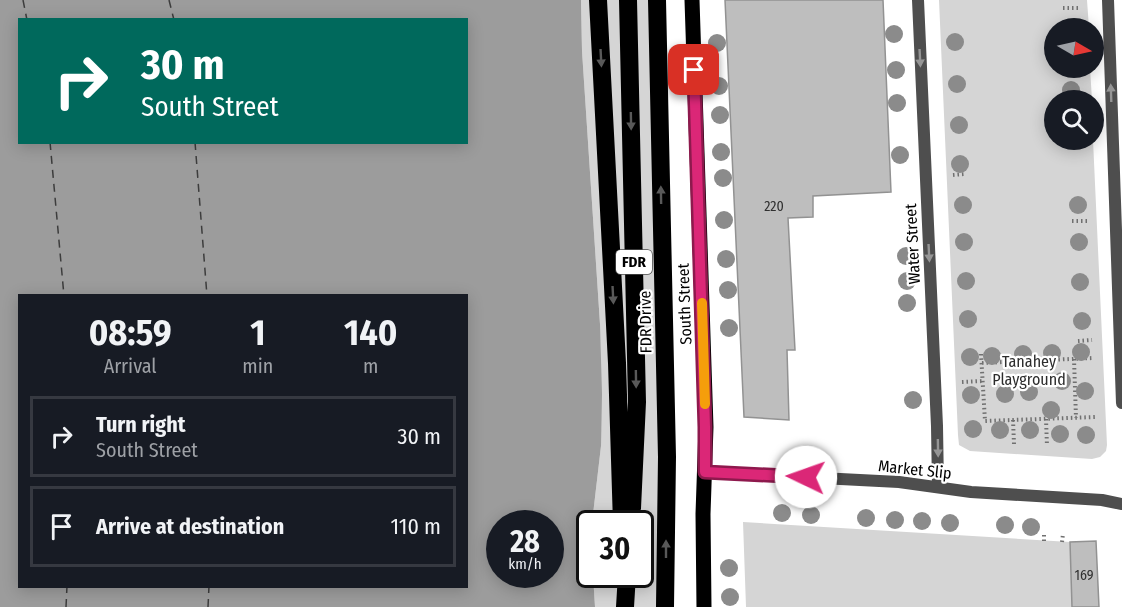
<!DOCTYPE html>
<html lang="en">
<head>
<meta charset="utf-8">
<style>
  :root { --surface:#171b24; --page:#20242c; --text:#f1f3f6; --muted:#9ea1a6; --line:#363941 }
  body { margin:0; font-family:"Fira Sans Condensed",sans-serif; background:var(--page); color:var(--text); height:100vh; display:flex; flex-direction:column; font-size:22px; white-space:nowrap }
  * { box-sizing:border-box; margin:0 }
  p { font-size:20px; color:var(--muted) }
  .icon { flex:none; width:33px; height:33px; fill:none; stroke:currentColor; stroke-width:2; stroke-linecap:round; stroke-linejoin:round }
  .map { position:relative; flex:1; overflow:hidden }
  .details { position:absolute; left:18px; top:294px; width:450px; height:294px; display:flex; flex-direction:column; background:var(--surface); border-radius:0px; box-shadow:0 3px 15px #0003 }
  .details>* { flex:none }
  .guide { position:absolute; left:18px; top:18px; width:450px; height:126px; border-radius:0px; box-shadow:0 3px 15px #0003; background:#00695c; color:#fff; overflow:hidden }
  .needle { width:39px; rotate:99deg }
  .buttons { position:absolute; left:1044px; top:18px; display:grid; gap:12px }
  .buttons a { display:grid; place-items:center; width:60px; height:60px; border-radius:50%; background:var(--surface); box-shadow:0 3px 15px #0003; font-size:30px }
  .speed { position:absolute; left:486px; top:510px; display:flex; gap:12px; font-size:30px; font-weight:700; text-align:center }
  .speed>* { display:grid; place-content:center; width:78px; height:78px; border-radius:50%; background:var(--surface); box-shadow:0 3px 15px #0003; line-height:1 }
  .speed small { font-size:15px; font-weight:400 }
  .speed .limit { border:3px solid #111; border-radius:9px; background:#fff; color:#111 }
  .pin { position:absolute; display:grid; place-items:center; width:51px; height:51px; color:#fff; margin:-26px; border-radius:12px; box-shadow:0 3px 9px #0006 }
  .me { position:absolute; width:66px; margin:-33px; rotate:273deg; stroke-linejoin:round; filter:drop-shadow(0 0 4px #0008) }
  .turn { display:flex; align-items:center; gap:21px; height:126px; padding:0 24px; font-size:27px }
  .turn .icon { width:78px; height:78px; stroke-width:2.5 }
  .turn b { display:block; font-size:42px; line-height:51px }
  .eta { display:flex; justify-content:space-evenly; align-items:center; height:102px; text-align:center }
  .eta b { font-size:36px; font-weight:700; line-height:42px }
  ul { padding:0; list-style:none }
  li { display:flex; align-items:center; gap:18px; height:81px; margin:0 12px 9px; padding:0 12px; border:3px solid var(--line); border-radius:0px }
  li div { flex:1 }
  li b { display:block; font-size:22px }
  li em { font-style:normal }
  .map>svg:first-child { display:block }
</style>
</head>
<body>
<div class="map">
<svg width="1122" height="607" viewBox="0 0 1122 607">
  <rect width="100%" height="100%" fill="#fff"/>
  <path fill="#d5d5d5" d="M581 0H663L672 607H595L593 575 640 574V524L592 523 601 446 600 324 582 51Z
    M939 0H1087L1089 28H1054V68H1090L1092 100H1054V140H1093L1107 445 1106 451 1100 457 1092 459 970 451 959 445 958 435Z
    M743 522 1070 542 1096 541 1099 607H746Z"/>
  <path fill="#9c9c9c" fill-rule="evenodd" d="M0 0H581L582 51 600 324 602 394 601 446 592 523 590 524V574L593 575 595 607H0ZM20 20H466V142H20ZM20 296H466V586H20ZM500 524H550V574H500Z"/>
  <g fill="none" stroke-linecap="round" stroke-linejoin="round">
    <path stroke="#3d3d3d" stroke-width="1.5" stroke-dasharray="8 6" stroke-linecap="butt" d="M23 0 27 20
      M169 0 174 20
      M50 142 64 296
      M195 142 207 296
      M66 607 67 586
      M208 607 209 586"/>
  </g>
  <path fill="#bebebe" stroke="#929292" stroke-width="1.5" d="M725 0H883L891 192 813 196V217L788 218 795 350H787L789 420 744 417Z
    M1096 541 1099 607H1072L1070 542Z"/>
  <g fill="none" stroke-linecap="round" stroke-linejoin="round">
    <path stroke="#707070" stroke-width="4" stroke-dasharray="1.5 3" stroke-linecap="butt" d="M1063 8H1080
      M953 175 965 174
      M1072 221H1088
      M1078 341 1092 340
      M981 354 985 421 1095 417
      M1074 359 1076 418
      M982 363 1093 358
      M962 382 983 381
      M1046 419 1047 446
      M1013 420 1014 444
      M1044 541V533
      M1062 542 1063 534"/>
    <path stroke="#4e4e4e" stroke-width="12" d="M918 0 937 426 938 487
      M1108 0 1122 403
      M705 472 899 482 971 492 1102 500 1122 504"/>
    <path stroke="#000" stroke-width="15" d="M692 0 706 427 703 514 704 607"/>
    <path stroke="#000" stroke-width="18" d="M598 0 617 363 622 524
      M628 0 637 402 632 508
      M657 0 667 457 665 607
      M625 607 627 574"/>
  </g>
  <g fill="#8b8b8b">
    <circle cx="894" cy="34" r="9"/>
    <circle cx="955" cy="42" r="9"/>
    <circle cx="717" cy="43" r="9"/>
    <circle cx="896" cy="70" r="9"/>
    <circle cx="957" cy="84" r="9"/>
    <circle cx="719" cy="86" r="9"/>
    <circle cx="1071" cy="90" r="9"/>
    <circle cx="897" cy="103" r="9"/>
    <circle cx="720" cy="115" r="9"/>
    <circle cx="959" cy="125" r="9"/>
    <circle cx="721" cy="152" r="9"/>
    <circle cx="900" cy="155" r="9"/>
    <circle cx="960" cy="164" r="9"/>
    <circle cx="723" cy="178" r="9"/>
    <circle cx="963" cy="205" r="9"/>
    <circle cx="1078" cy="205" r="9"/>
    <circle cx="724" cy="220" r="9"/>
    <circle cx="964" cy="242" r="9"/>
    <circle cx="1079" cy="242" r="9"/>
    <circle cx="906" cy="256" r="9"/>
    <circle cx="726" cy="259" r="9"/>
    <circle cx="907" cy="281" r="9"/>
    <circle cx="966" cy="281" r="9"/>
    <circle cx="1080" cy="282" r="9"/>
    <circle cx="728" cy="290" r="9"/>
    <circle cx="907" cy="303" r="9"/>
    <circle cx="968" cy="319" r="9"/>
    <circle cx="1082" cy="321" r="9"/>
    <circle cx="729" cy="328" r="9"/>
    <circle cx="1081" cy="352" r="9"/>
    <circle cx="1052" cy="353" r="9"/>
    <circle cx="1023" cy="354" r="9"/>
    <circle cx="992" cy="356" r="9"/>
    <circle cx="970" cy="357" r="9"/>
    <circle cx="1062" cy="381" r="9"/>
    <circle cx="1085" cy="391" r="9"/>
    <circle cx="1029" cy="392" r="9"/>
    <circle cx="1005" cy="394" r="9"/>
    <circle cx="971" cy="395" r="9"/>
    <circle cx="913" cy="400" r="9"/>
    <circle cx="1051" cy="410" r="9"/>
    <circle cx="973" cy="429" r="9"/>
    <circle cx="1000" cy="430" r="9"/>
    <circle cx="1030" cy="430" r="9"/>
    <circle cx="1060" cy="434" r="9"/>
    <circle cx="1086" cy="435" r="9"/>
    <circle cx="782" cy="513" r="9"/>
    <circle cx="811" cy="515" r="9"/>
    <circle cx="866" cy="518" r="9"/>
    <circle cx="895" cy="520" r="9"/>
    <circle cx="922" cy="521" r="9"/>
    <circle cx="950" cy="523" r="9"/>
    <circle cx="1005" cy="525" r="9"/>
    <circle cx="1031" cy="527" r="9"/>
    <circle cx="729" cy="568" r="9"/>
    <circle cx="730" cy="597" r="9"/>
  </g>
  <defs><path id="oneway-solid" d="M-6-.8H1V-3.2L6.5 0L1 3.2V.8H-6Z" transform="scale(1.5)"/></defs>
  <g fill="#595959">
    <use href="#oneway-solid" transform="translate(601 58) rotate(87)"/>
    <use href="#oneway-solid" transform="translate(631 121) rotate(89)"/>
    <use href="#oneway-solid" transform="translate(661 195) rotate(-91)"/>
    <use href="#oneway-solid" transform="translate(613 295) rotate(87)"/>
    <use href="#oneway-solid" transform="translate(636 379) rotate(89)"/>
    <use href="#oneway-solid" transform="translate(666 549) rotate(-90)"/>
  </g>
  <g fill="#959595">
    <use href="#oneway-solid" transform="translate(920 58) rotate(87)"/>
    <use href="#oneway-solid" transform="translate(1111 93) rotate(-92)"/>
    <use href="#oneway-solid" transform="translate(929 253) rotate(87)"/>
    <use href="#oneway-solid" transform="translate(938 448) rotate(89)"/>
  </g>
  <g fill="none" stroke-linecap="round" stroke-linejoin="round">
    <defs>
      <path id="route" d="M694 70 705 427V472L806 477"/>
    </defs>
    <use href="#route" stroke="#8e194d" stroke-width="15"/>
    <use href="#route" stroke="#db2777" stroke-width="10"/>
    <path stroke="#f59e0b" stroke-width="10" d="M702 303 705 404"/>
  </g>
  <g text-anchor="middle" stroke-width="4.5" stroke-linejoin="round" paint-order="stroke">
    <g font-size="14" fill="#303030">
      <text x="774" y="211">220</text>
      <text x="1084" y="580">169</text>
    </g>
    <rect fill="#fff" stroke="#4c4c4c" stroke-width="1.5" x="616" y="250" width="36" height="24" rx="4.5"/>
    <g font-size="15" font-weight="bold" fill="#000">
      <text x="634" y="267">FDR</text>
    </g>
    <g font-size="16" fill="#000" stroke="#fff">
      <text transform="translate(912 244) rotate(-93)" y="6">Water Street</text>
      <text transform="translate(684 304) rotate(-92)" y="6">South Street</text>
      <text transform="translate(645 322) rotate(-91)" y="6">FDR Drive</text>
      <text transform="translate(915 469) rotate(6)" y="6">Market Slip</text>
    </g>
    <g font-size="16" fill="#2c2c2c" stroke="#fff">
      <text x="1029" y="367">Tanahey<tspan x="1029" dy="18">Playground</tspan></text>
    </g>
  </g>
</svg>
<div class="buttons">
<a><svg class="needle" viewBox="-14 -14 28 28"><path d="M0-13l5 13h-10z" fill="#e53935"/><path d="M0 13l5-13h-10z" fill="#9ea1a6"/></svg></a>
<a><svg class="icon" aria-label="search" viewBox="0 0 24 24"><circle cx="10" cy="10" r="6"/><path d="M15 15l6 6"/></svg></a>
</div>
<div class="speed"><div>28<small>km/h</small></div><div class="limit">30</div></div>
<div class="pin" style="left:694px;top:70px;background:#d93025"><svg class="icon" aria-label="arrive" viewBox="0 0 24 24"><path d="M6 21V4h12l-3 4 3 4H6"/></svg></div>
<svg class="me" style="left:806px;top:477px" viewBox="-20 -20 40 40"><circle r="19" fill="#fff"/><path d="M0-13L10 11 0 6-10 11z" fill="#db2777"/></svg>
<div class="guide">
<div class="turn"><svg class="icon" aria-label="right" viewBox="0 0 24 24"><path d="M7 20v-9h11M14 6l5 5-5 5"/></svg><div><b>30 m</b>South Street</div></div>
</div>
<section class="details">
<div class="eta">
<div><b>08:59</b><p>Arrival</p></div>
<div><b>1</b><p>min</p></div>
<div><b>140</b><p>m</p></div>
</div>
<ul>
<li><svg class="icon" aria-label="right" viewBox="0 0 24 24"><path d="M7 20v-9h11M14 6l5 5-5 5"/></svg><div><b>Turn right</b><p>South Street</p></div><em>30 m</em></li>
<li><svg class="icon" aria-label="arrive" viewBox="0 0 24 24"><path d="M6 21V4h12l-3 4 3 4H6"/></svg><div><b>Arrive at destination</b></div><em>110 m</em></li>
</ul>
</section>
</div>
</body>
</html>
